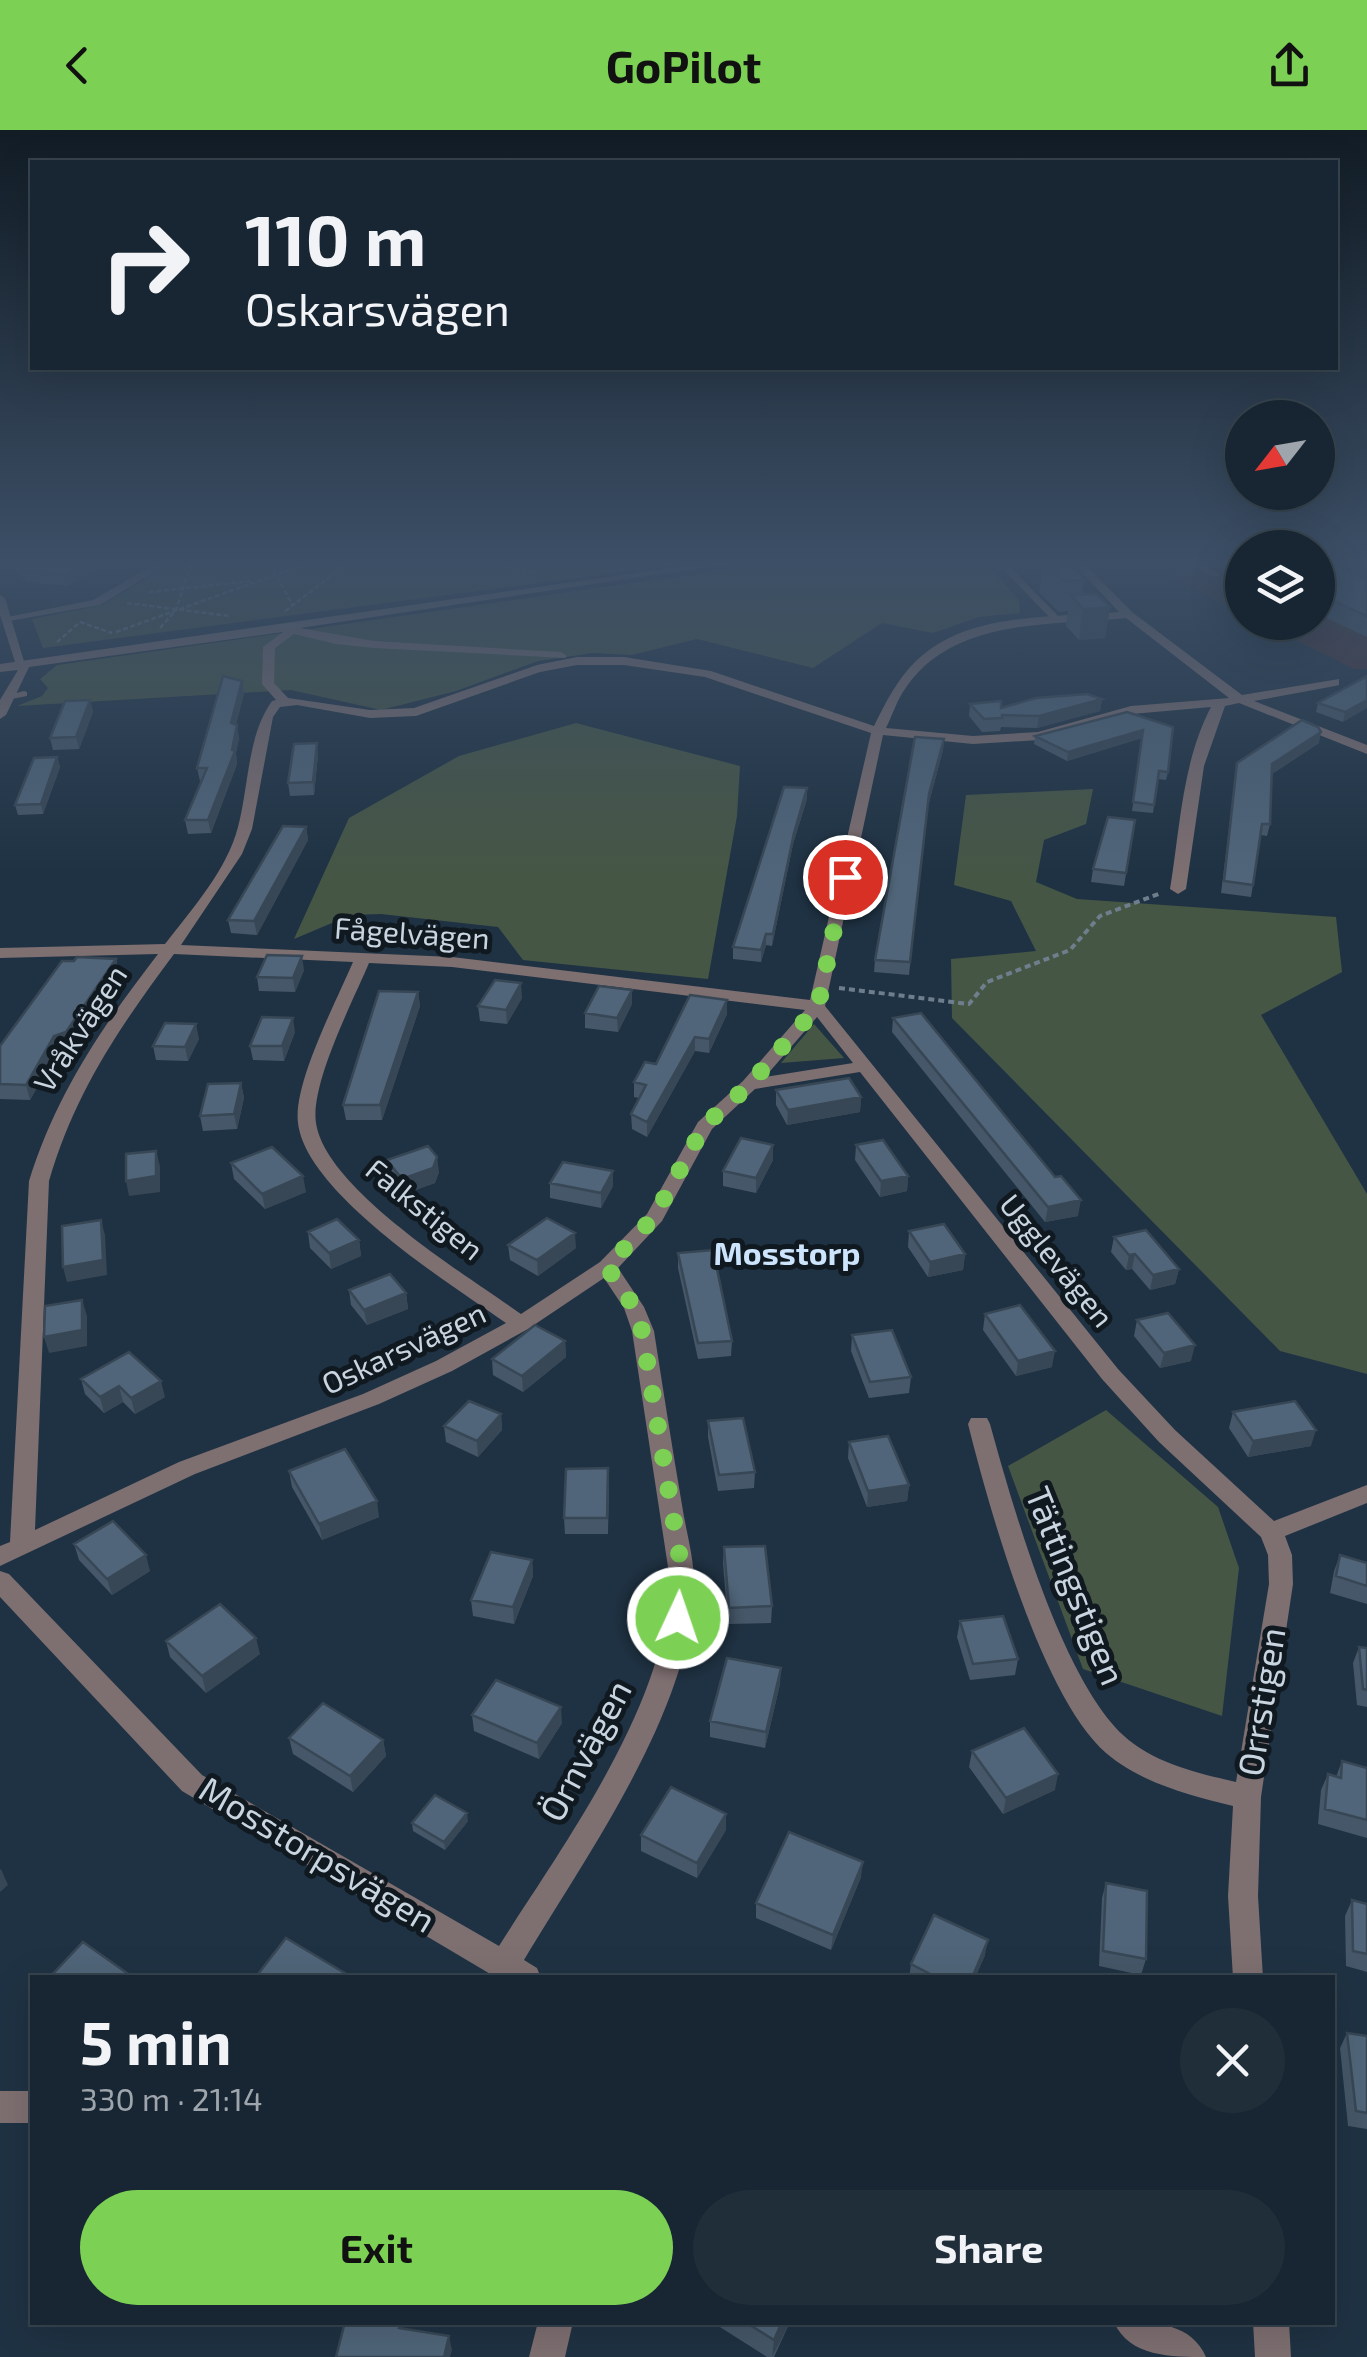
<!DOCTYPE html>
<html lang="en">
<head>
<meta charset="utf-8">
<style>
  :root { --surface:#172632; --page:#202e3a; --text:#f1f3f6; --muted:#9ea5ac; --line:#36434d; --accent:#7cd155 }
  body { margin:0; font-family:"Exo 2",sans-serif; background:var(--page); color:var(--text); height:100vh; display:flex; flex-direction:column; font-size:38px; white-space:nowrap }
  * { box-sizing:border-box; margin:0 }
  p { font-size:32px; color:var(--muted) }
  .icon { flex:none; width:55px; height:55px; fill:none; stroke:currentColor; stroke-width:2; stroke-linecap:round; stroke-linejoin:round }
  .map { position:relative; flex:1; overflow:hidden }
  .drawer { position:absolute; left:30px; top:1845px; width:1305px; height:350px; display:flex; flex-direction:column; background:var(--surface); border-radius:0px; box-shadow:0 10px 40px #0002,0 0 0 2px var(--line) }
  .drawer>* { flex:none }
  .guide { position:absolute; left:30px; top:30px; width:1308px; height:210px; border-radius:0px; box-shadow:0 10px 40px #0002,0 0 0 2px var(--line); background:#172632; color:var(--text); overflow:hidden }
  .needle { width:65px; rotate:239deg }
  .controls { position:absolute; left:1225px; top:270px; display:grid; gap:20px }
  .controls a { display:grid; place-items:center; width:110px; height:110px; border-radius:50%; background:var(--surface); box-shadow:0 10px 40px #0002,0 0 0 2px var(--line); font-size:50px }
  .pin { position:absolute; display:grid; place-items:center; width:85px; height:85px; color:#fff; margin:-42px; border:5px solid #fff; border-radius:50%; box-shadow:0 2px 10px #0007 }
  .me { position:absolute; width:110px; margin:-55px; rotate:3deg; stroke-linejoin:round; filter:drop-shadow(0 0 8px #0008) }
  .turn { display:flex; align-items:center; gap:35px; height:210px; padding:0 50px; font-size:45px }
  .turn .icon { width:130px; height:130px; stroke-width:2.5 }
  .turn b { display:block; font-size:70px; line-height:85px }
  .round { display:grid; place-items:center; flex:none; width:105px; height:105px; border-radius:52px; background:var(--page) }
  .head { display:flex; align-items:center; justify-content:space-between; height:170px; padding:0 50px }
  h1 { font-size:60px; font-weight:700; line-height:75px }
  .button { display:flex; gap:20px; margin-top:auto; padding:20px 50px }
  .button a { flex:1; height:115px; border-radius:60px; background:var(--accent); color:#111; font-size:40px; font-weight:700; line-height:115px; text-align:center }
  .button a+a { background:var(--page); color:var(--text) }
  header { display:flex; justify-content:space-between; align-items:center; height:130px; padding:0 50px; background:var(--accent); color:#111; font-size:45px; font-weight:700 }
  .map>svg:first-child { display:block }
</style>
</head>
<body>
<header><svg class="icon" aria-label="back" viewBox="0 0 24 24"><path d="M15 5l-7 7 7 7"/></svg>GoPilot<svg class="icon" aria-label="share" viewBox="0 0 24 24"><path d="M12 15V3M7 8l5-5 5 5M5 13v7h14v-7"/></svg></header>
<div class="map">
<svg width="1367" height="2227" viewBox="0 0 1367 2227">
  <rect width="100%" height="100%" fill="#1f3243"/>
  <path fill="#453135" d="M1153 434H1242V483L1165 445 1173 444Z
    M1318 434H1367V539H1354L1261 493 1318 492Z"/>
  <path fill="#465645" d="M171 434H683L43 518 32 489 102 475Z
    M767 434H987L1019 470 1020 483 979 487 933 503 882 493 813 538 697 509 632 525 593 523 538 531 456 561 381 580 291 560 17 576 42 566 48 558 40 549 57 535Z
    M576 593 740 636 737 686 708 849 523 830 498 797 381 784 351 785 294 809 349 688 459 626Z
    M1093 659 1086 694 1044 710 1036 752 1077 769 1336 787 1342 842 1261 885 1367 1064V1244L1280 1221 952 888 951 829 1036 821 1011 771 954 755 966 665Z
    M814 894 844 928 781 933Z
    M1106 1280 1218 1377 1239 1438 1222 1586 1083 1539 1008 1336Z"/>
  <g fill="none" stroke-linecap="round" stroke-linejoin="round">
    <path stroke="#6e7e8c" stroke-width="2.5" stroke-dasharray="5 2.5" stroke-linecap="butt" d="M270 434 292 474
      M492 434 534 442
      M149 462 253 451
      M127 473 230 486
      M285 481 347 434
      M80 492 112 503
      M160 498 176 480 191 434
      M116 502 306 434
      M57 512 79 493"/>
    <path stroke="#6e7e8c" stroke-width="4" stroke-dasharray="6 4" stroke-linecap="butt" d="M839 858 969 874 987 852 1070 820 1100 786 1161 763"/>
    <path fill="#7e6f71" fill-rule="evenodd" d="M1009 434H1015L1013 440 1060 488V492H1054L1006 442Z
      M1191 434H1202L1221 445 1214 447Z
      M24 561 27 562V566L6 570 1 567Z"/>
    <path fill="#7e6f71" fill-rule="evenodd" d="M155 434H168L100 475 9 491 3 488 93 470Z
      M698 434H727L300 498 374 511 561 522 567 526 565 528 374 518 336 514 294 504 275 518 274 553 288 568 370 580 414 578 537 535 577 527H624L711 541 874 596C886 572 897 549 917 530 968 481 1054 488 1119 482L1074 434H1085L1132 482 1242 565 1339 549V555L1335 556 1254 571 1367 615V624L1239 573 1225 576 1204 636 1186 759 1178 764 1170 759C1180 699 1182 632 1211 577L1132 584 1039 610 973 614 883 605 825 876 1118 1239 1175 1300 1274 1391 1367 1355V1373L1285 1406 1292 1425 1293 1454 1261 1667 1258 1766 1263 1848H1233L1228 1766 1233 1676C1189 1665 1141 1653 1106 1623 1042 1568 989 1378 968 1294L971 1288H987L990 1294C1013 1377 1061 1547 1123 1605 1153 1633 1197 1643 1236 1652L1269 1454 1268 1425 1261 1407 1159 1312 1102 1249 860 942 755 959 712 999 662 1091 618 1138 644 1177 654 1201C663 1259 672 1317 682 1375 686 1402 695 1430 694 1458 690 1582 586 1726 524 1830L537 1838 541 1848H497L182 1661 0 1467V1441L9 1444 202 1645 499 1816C562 1716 679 1559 668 1437L632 1201 624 1178 604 1148 528 1199 452 1241 379 1274 195 1344 0 1436V1416L10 1412 29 1051C57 962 102 897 158 824L0 828V818L165 814C192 779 227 740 238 697 249 656 247 606 272 571L276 570 262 554 263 517 283 502 29 537 6 585 0 589V570L18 540 0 542V534ZM1126 488 1229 568 1131 576 1038 602 973 606 886 598C892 586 896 573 903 562 950 487 1049 496 1126 488ZM577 535H624L705 547 871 603 810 870 452 827 181 815 242 724 252 699 273 587 280 577 297 575 370 588 416 586 540 542ZM174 824 353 832C337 870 293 953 298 993 306 1063 450 1154 506 1193L436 1231 363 1264 179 1332 35 1400 49 1051C75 962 119 898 174 824ZM369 833 452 837 805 880 743 951 698 992 647 1084 600 1132 521 1184C468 1146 326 1060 316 993 310 954 353 871 369 833ZM817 887 853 933 765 947Z
      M0 1961H32V1993H0Z
      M538 2192H573L565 2227H529Z
      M1114 2192C1148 2192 1190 2190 1206 2227 1172 2227 1129 2227 1114 2192Z
      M1253 2192H1289L1291 2227H1255Z"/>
    <path fill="#7e6f71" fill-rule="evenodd" d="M0 465 5 468 26 538 16 535 0 485Z"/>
  </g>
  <path fill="#455768" d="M12 434H106L68 456 27 452Z
    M1043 434H1069L1084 450 1082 464 1110 477 1105 508 1079 510 1066 496 1068 481 1059 482 1039 462Z
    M1211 434H1242V449Z
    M1318 434H1367V507L1318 484Z
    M1367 546 1343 592 1316 582 1318 573Z
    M242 551 244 563 236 595 239 608 236 623 237 634 211 703 188 704 185 690 202 650 200 651 197 638Z
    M1102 569 1100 581 1037 598 1001 597 1000 601 982 602 969 586 970 574 1001 578Z
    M90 570 93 582 79 619 53 620 50 608Z
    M1127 582 1168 642 1166 650 1158 649 1153 683 1132 681 1142 608 1067 631 1034 614 1035 606Z
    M944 609 943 620 928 676 909 845 874 842 875 830Z
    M1319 613 1272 644 1270 694 1267 706 1261 705 1251 767 1221 763 1237 633Z
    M318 625 314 665 290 666 288 653Z
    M57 627 60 637 43 684 18 685 15 675Z
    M807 669 793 714 772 816 766 815 761 832 733 829V817Z
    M1135 690 1124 756 1091 752 1093 739Z
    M306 697 308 710 257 805 231 803 228 790Z
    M116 829 119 843 70 917 58 921 30 970 0 969V916L74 831Z
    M304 840 295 862 259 861 257 847Z
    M418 862 420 876 382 990H346L343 975Z
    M522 868 507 894 480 891 478 876Z
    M727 870V884L709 923 695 921 647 1007 632 999 631 984 639 968 634 967V952Z
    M632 874 618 902 585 898V883Z
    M893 888 1078 1086 1045 1092 892 902Z
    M295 902 284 931 253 930 250 916Z
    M199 909 188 931 156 930 153 916Z
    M241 953 244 968 237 999 203 1001 200 986Z
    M776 960 861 967 860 982 787 995 776 975Z
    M773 1015V1030L756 1063 723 1056V1041Z
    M856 1015 908 1046 907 1061 880 1067 855 1030Z
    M387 1030 439 1042 435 1053 404 1064 389 1045Z
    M231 1033 306 1062 265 1079 234 1049Z
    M613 1041V1056L601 1078 550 1068V1053Z
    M909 1101 965 1124 963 1140 928 1147 908 1117Z
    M308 1102 359 1110 361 1126 331 1139 310 1118Z
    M1114 1107 1179 1139 1175 1154 1150 1160 1132 1139 1126 1140 1111 1122Z
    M508 1115 576 1118 538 1146 510 1130Z
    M678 1123 732 1211 731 1226 698 1229 678 1138Z
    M349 1160 406 1163 408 1179 367 1195 351 1175Z
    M985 1184 1052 1237 1016 1246 983 1200Z
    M1137 1190 1191 1231 1160 1238 1134 1206Z
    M852 1205 911 1247 909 1263 869 1268 851 1221Z
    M565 1211 566 1227 523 1262 493 1245 492 1229Z
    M81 1249 165 1267 135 1284 123 1272 104 1283 85 1264Z
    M1233 1282 1311 1316 1248 1327 1229 1298Z
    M501 1284 502 1300 478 1327 446 1312 444 1296Z
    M708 1291 755 1342 754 1358 718 1361 708 1307Z
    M849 1312 909 1355 907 1371 867 1377 848 1328Z
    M289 1341 379 1387 322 1410 292 1357Z
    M609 1354 608 1404H565L564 1388Z
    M74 1414 150 1441 112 1465 79 1430Z
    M724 1417 772 1476 771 1493 728 1494 723 1433Z
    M1340 1425 1367 1433V1474L1330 1463 1334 1441Z
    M532 1430 533 1446 514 1494 473 1486 471 1470Z
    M960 1491 1018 1529 1015 1545 970 1550 957 1507Z
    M166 1511 260 1524 206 1563 170 1527Z
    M1359 1517 1367 1518V1577L1357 1575 1353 1533Z
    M780 1554 765 1618 710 1607V1591Z
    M472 1585 562 1593 539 1629 474 1601Z
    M289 1608 383 1610 386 1626 353 1662 293 1624Z
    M972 1621 1055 1660 1003 1684 969 1637Z
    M1342 1631 1367 1638V1708L1318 1694 1321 1660 1328 1644 1336 1647Z
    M468 1691 445 1720 413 1701 412 1693Z
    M726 1700 697 1748 641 1721V1705Z
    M861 1747 831 1820 756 1788V1773Z
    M1106 1753 1146 1829 1141 1845 1099 1836 1102 1768Z
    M1352 1770 1367 1774V1842L1346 1836 1345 1786Z
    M985 1825 975 1848H909L911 1834Z
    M1347 1903 1367 1906V1999L1348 1996 1340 1918Z
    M712 2192H790L774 2227H767Z"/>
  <path fill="#384755" d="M86 434H106L68 456 66 446Z
    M1367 435V453L1344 439Z
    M1110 477 1105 508 1079 510 1083 479Z
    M242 551 244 563 233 606 231 593Z
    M1102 569 1100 581 1037 598 1039 586Z
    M90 570 93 582 79 619 76 607Z
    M1367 570V578L1343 592 1345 582Z
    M237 595 239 608 236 623 237 634 211 703 208 690 232 620Z
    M1143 600 1142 608 1067 631 1068 622Z
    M1321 602 1319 613 1270 645 1272 634Z
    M944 609 943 620 928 676 909 845 929 664Z
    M317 613 318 625 314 665 313 652Z
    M57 627 60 637 43 684 41 674Z
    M807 658V669L793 714 772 816 773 804 794 703Z
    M306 697 308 710 257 805 254 791Z
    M766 804V815L761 832V820Z
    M302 826 304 840 295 862 293 848Z
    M116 829 119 843 70 917 58 921 30 970 26 955 54 906Z
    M521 853 522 868 507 894 506 880Z
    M632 860V874L618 902 617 888Z
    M418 862 420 876 382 990 380 975Z
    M727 870V884L709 923V909Z
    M293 888 295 902 284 931 282 916Z
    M196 894 199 909 188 931 185 917Z
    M695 907V921L647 1007V992Z
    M241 953 244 968 237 999 234 984Z
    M861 967 860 982 787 995 788 980Z
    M773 1015V1030L756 1063V1048Z
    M156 1021 160 1036V1062L129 1066 126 1051Z
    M437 1027 439 1042 435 1053 404 1064 402 1049Z
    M613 1041V1056L601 1078V1063Z
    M303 1046 306 1062 265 1079 262 1064Z
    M908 1046 907 1061 880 1067 881 1051Z
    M1081 1070 1078 1086 1045 1092 1048 1077Z
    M101 1090 105 1105 107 1145 67 1152 63 1137Z
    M575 1103 576 1118 538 1146 537 1130Z
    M359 1110 361 1126 331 1139 329 1123Z
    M965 1124 963 1140 928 1147 930 1132Z
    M1135 1124 1132 1139 1126 1140 1129 1125Z
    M1179 1139 1175 1154 1150 1160 1153 1145Z
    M406 1163 408 1179 367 1195 364 1180Z
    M82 1170 87 1186V1216L49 1223 44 1207Z
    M565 1211 566 1227 523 1262 522 1246Z
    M1195 1215 1191 1231 1160 1238 1164 1223Z
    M1055 1221 1052 1237 1016 1246 1018 1231Z
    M161 1251 165 1267 135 1284 131 1268Z
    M119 1256 123 1272 104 1283 100 1267Z
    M501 1284 502 1300 478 1327 477 1311Z
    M1316 1300 1311 1316 1248 1327 1253 1311Z
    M909 1355 907 1371 867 1377 868 1361Z
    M377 1371 379 1387 322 1410 319 1394Z
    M146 1425 150 1441 112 1465 107 1449Z
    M532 1430 533 1446 514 1494 513 1477Z
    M256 1508 260 1524 206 1563 202 1546Z
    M781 1538 780 1554 765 1618 766 1602Z
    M561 1577 562 1593 539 1629 537 1613Z
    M383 1610 386 1626 353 1662 350 1646Z
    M1058 1644 1055 1660 1003 1684 1006 1668Z
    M467 1683 468 1691 445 1720 444 1712Z
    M726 1684V1700L697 1748V1733Z
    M863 1732 861 1747 831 1820 833 1805Z
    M1 1739 8 1755 0 1762V1740Z
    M988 1810 985 1825 975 1848H972Z
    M782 2192H790L772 2227 774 2210Z
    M449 2206 452 2220 450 2227H444Z"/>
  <path fill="#506579" stroke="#384755" stroke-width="2.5" d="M18 434H86L66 446 24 441Z
    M1046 434H1069L1084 450 1063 451Z
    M1318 434H1367L1344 439 1367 450V486L1318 464Z
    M1097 464 1110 477 1083 479 1071 465Z
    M223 546 242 551 231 593 237 595 232 620 235 621 208 690H185L207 638H197Z
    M1367 546V570L1345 582 1318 573Z
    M1087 564 1102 569 1039 586 1002 585V588L984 589 970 574 1001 571V578L1036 568Z
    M90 570 76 607 50 608 65 571Z
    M1127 582 1173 597 1168 642 1159 641 1154 675 1133 672 1143 600 1068 622 1035 606Z
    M1302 590 1318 597 1321 602 1272 634 1270 694H1262L1253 755 1224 751 1237 633Z
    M915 607 944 609 929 664 910 832 875 830Z
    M317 613 313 652 288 653 294 614Z
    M57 627 41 674 15 675 34 628Z
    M784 657 807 658 794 703 773 804H766L761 820 733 817Z
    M1108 687 1135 690 1126 743 1093 739Z
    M283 696 306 697 254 791 228 790Z
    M267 825 302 826 293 848 257 847Z
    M77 827 116 829 66 902 54 906 26 955 0 954V916L62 831H74Z
    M495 850 521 853 506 880 478 876Z
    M599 856 632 860 617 888 585 883Z
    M379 861 418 862 380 975H343Z
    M690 865 727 870 709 909 695 907 647 992 631 984 646 955 634 952 645 932 656 934Z
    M921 883 1055 1047 1061 1046 1081 1070 1048 1077 893 888Z
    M262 887 293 888 282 916H250Z
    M165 893 196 894 185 917 153 916Z
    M849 948 861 967 788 980 776 960Z
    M241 953 234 984 200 986 208 954Z
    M741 1008 773 1015 756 1048 723 1041Z
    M883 1010 908 1046 881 1051 856 1015Z
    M428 1016 437 1027 433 1038 402 1049 387 1030Z
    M272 1017 303 1046 262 1064 231 1033Z
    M156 1021V1046L126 1051V1024Z
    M563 1032 613 1041 601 1063 550 1053Z
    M547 1088 575 1103 537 1130 508 1115Z
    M337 1089 359 1110 329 1123 308 1102Z
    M101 1090 103 1130 63 1137 62 1096Z
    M944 1094 965 1124 930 1132 909 1101Z
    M1146 1100 1179 1139 1153 1145 1135 1124 1129 1125 1114 1107Z
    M713 1120 732 1211 698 1213 678 1123Z
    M390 1144 406 1163 364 1180 349 1160Z
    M82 1170V1200L44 1207 45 1176Z
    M1020 1175 1055 1221 1018 1231 985 1184Z
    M1168 1183 1195 1215 1164 1223 1137 1190Z
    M535 1195 565 1211 522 1246 492 1229Z
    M892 1200 911 1247 870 1252 852 1205Z
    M129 1222 161 1251 131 1268 119 1256 100 1267 81 1249Z
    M469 1271 501 1284 477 1311 444 1296Z
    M1295 1271 1316 1300 1253 1311 1233 1282Z
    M743 1288 755 1342 719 1345 708 1291Z
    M888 1306 909 1355 868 1361 849 1312Z
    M345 1319 377 1371 319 1394 289 1341Z
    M608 1338 607 1388H564L566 1339Z
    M113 1391 146 1425 107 1449 74 1414Z
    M765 1416 772 1476 729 1478 724 1417Z
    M491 1422 532 1430 513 1477 471 1470Z
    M1340 1425 1367 1433V1456L1336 1446Z
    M220 1474 256 1508 202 1546 166 1511Z
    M1003 1486 1018 1529 973 1534 960 1491Z
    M1359 1517 1367 1518V1560L1363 1559Z
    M727 1528 781 1538 766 1602 710 1591Z
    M496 1550 561 1577 537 1613 472 1585Z
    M323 1573 383 1610 350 1646 289 1608Z
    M1024 1598 1058 1644 1006 1668 972 1621Z
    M1342 1631 1367 1638V1690L1325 1679 1328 1644 1341 1648Z
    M671 1657 726 1684 697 1733 641 1705Z
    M435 1665 467 1683 444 1712 412 1693Z
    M789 1702 863 1732 833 1805 756 1773Z
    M1106 1753 1147 1761 1146 1829 1103 1821Z
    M1352 1770 1367 1774V1824L1353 1821Z
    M934 1785 988 1810 972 1848H938L911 1834Z
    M286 1808 353 1848H255Z
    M83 1812 134 1848H49Z
    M1347 1903 1367 1906V1983L1356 1981Z
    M345 2192H401L399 2198 449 2206 444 2227H336Z
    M745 2192H782L774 2210Z"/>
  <linearGradient id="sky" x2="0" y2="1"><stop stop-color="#111c25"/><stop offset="0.58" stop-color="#3c4f66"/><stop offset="1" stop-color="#3c4f66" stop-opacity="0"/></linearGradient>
  <rect width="1367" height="746" fill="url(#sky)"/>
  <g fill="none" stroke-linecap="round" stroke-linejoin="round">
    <path stroke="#7cd155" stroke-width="18" stroke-dasharray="0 32.4" d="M678 1488 682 1460 679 1422 642 1201 634 1177 607 1137 654 1087 704 996 749 955 818 876 845 747"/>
  </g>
  <g text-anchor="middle" stroke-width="10" stroke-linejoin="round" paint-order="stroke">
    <g font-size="30" fill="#c8d4df" stroke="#101920">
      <text transform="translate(412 804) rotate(4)" y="10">Fågelvägen</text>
      <text transform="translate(81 899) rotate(-57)" y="10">Vråkvägen</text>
      <text transform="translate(424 1080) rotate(39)" y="10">Falkstigen</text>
      <text transform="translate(1056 1131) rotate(51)" y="10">Ugglevägen</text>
      <text transform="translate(404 1219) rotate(-25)" y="10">Oskarsvägen</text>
    </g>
    <g font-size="32" font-weight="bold" fill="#cde5fc" stroke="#101920">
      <text x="787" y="1135">Mosstorp</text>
    </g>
    <g font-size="35" fill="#c8d4df" stroke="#101920">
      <text transform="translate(1075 1456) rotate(68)" y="12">Tättingstigen</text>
      <text transform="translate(1262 1572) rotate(-81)" y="12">Orrstigen</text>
      <text transform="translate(586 1621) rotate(-62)" y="12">Örnvägen</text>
      <text transform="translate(317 1725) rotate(31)" y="12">Mosstorpsvägen</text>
    </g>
  </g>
</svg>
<div class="controls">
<a><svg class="needle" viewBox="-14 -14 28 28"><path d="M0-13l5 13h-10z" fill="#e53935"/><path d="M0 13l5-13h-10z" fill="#9ea5ac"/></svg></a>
<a><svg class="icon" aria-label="layers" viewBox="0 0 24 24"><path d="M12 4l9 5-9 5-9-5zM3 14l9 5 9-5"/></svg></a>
</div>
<div class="pin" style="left:845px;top:747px;background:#d93025"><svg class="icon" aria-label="arrive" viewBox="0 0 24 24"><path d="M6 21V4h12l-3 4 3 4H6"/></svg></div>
<svg class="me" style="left:678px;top:1488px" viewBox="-20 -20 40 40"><circle r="17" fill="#7cd155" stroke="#fff" stroke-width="3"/><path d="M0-11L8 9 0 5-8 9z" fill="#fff"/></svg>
<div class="guide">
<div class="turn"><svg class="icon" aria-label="right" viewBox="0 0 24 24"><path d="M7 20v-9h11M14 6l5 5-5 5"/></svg><div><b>110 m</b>Oskarsvägen</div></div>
</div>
<section class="drawer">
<div class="head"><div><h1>5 min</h1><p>330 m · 21:14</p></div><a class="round"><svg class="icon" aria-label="close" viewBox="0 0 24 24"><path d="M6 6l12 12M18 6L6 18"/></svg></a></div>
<div class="button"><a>Exit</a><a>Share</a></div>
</section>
</div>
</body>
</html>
